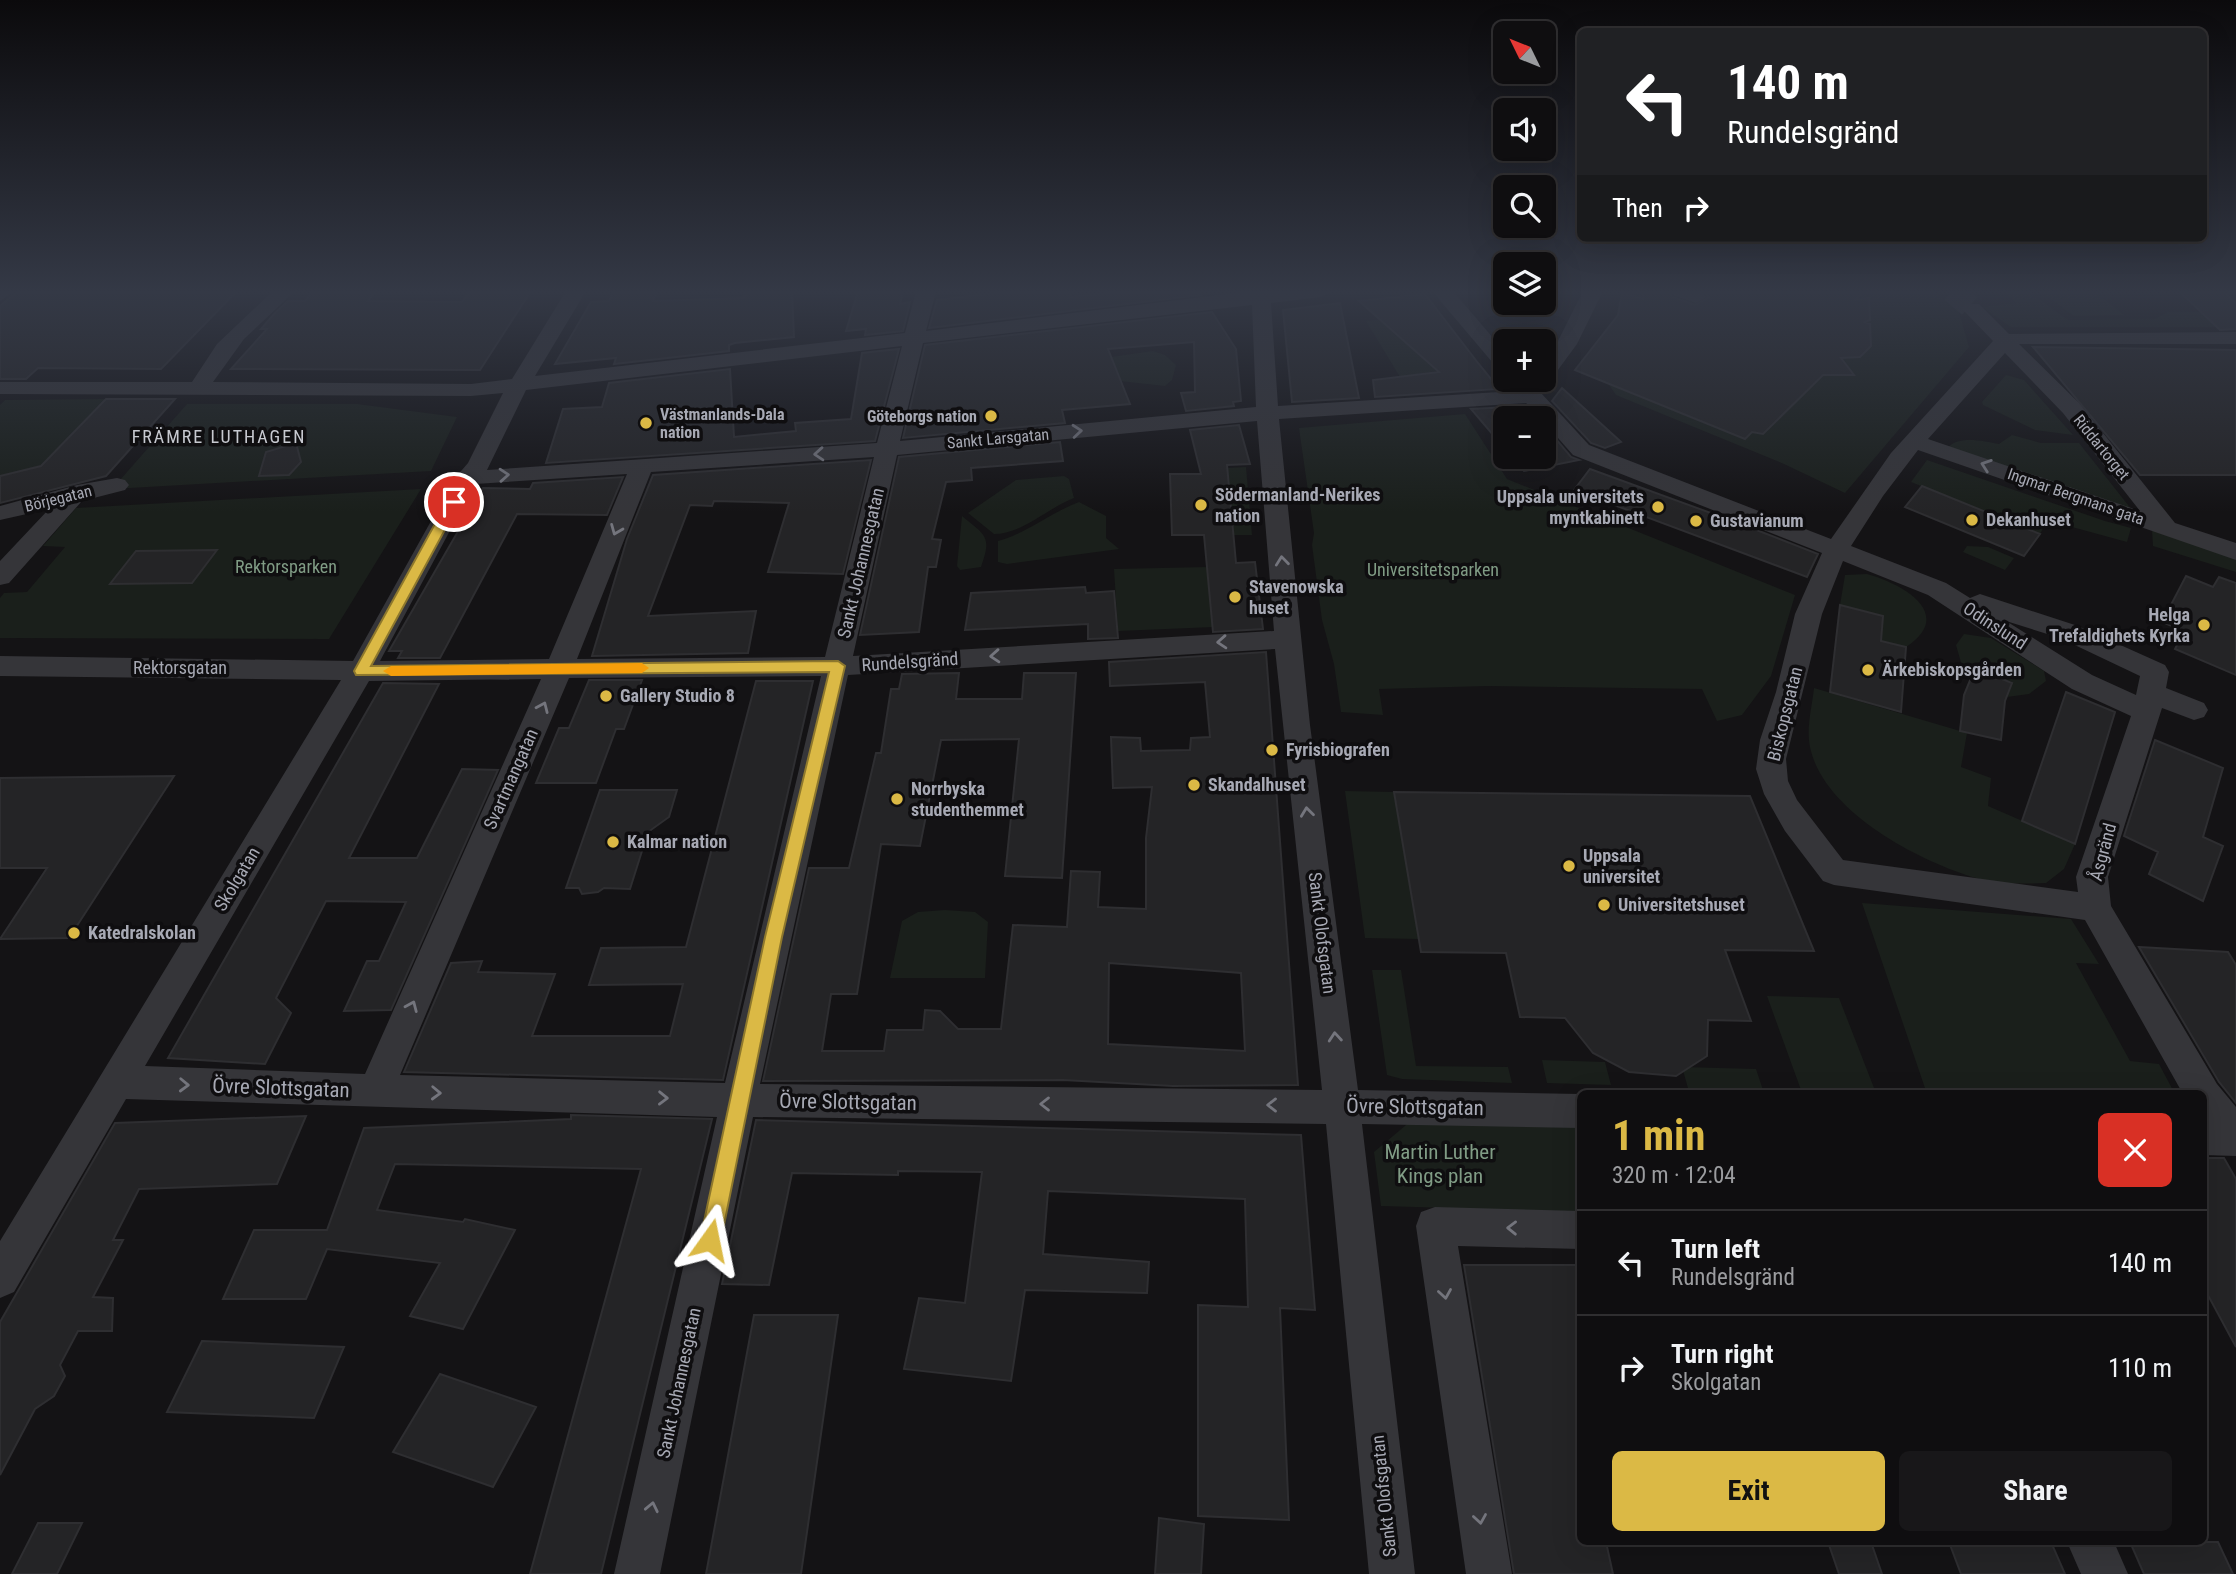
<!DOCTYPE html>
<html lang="en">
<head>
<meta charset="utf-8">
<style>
  :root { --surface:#0f0e10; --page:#181719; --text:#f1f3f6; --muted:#9b9c9f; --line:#2f2e30; --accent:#dbb945 }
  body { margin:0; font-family:"Roboto Condensed",sans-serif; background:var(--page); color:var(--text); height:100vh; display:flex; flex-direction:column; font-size:26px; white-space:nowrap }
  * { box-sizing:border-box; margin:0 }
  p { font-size:23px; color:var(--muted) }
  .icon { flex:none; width:38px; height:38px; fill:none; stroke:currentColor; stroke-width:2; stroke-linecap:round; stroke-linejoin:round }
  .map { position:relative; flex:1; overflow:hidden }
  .sheet { position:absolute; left:1577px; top:1090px; width:630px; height:455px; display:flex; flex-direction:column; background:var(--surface); border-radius:10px; box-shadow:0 7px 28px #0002,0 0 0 2px var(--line) }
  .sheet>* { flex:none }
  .hud { position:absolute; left:1577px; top:28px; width:630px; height:214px; border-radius:10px; box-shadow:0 7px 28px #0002,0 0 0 2px var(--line); background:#202124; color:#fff; overflow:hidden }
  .needle { width:46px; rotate:313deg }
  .tools { position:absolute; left:1493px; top:21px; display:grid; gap:14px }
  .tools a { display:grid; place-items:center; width:63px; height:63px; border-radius:10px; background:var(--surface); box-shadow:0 7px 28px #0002,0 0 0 2px var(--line); font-size:35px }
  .pin { position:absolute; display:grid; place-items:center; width:60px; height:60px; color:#fff; margin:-30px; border:4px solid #fff; border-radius:50%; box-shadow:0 2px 7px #0007 }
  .me { position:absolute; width:77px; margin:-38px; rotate:12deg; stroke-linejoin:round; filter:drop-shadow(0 0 5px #0008) }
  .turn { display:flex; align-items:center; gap:24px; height:147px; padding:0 35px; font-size:32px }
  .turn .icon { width:91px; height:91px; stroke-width:2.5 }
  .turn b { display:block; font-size:49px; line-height:60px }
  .then { display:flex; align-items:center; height:66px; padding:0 35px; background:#0003; gap:14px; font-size:26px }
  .round { display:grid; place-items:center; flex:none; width:74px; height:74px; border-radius:10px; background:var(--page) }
  .headline { display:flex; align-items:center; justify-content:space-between; height:119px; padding:0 35px }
  h1 { font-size:42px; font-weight:700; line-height:52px; color:var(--accent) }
  .primary-button { display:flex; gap:14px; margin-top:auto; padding:14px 35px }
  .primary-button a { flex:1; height:80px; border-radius:10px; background:var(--accent); color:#111; font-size:28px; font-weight:700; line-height:80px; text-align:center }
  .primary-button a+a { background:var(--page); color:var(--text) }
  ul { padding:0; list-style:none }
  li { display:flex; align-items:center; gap:21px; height:105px; padding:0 35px; border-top:2px solid var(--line) }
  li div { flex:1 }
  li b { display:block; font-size:26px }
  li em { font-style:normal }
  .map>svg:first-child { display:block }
</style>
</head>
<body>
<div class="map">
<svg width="2236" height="1574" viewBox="0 0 2236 1574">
  <rect width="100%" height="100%" fill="#141315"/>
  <path fill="#1a1f1b" d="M1627 291H1934L1958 309 1969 347 1845 493 1784 464 1616 395 1605 379 1647 323 1618 315 1621 299Z
    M2003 291H2028L2068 320 2155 319 2168 312H2202L2218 327H2011L1982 307 2017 303Z
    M2093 291 2124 315 2074 316 2041 292Z
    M1406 317 1410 321 1444 318 1475 359 1438 363 1442 370 1400 377 1366 321Z
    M1153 351 1165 355 1176 365 1172 380 1165 386 1120 381 1111 357Z
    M2006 375 2024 380 2073 435 2035 430 1983 405 1982 402Z
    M106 399 81 425 67 459 0 476V405L5 400Z
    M187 404H357L457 417 431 471 112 489Z
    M1465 414 1507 479 1795 595 1771 676 1742 715 1717 721 1702 689 1487 686 1379 689 1383 715 1341 712 1334 664 1322 620 1312 545 1314 533 1299 428Z
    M2012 435 2041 443H2079L2132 510 1948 448C1957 435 1984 441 1999 444Z
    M1927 460 2105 521 2131 528 2127 542 2061 524 2045 525 2040 534 1911 482Z
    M1246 467 1252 535H1234L1226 468Z
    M1064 476 1069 479 1074 498C1048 508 1022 534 994 534L968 513 1016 480Z
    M421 489 329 639 0 638V598L4 593 27 592 65 547 43 546 76 508Z
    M1079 502 1106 516V538L1119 549 1007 564 998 562V541C1027 533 1050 513 1079 502Z
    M962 516C986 536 992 536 981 567L960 570 957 566Z
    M2152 530 2236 554V572L2153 546Z
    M1967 546 1988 547 2014 558 2005 570 1963 552Z
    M1208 567 1214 627 1118 631 1114 569Z
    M1867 574C1903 584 1956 614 1906 647L1881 641 1883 616 1840 605 1845 575Z
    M1964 634 1991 638 2044 671 2046 681 2029 694 2007 697 2012 682 1975 668 1972 674 1962 666 1956 645Z
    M1814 688 1967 733 1961 767 1991 778 1988 806 2075 844 2064 869 2046 883C2023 884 1999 884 1976 878 1918 861 1823 811 1810 747 1806 728 1812 707 1814 688Z
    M1345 791 1394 792 1419 939 1365 938Z
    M1862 903 2071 919 2099 964 2076 963 2130 1061 2159 1064 2175 1094H1927Z
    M945 910 975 912 988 922 985 978H890L902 921 918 912Z
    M1372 970H1401L1416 1066 1508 1067 1512 1083 1402 1079 1387 1075Z
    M1767 996 1839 998 1876 1093 1801 1090Z
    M1542 1060 1605 1062 1611 1085 1547 1083Z
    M1682 1067 1756 1069 1763 1090 1688 1088Z
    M1412 1120 1580 1126V1212L1381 1206 1374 1152Z"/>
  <path fill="#242426" stroke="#2e2e31" stroke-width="2" fill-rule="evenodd" d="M18 291H237L161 369 38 368 26 379H0V306Z
    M313 291H376L368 301 462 302 470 291H531L480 370 231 369 267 329H261L275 313 288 301H305Z
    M614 291H657L653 301 744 298 745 291H792L794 337 735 343 729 345V351L614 364 616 358 555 364 591 302 609 301Z
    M858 291H903L900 304 910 302 903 331 865 335 866 329 846 331Z
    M1013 291H1069L1071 297 1129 291H1198L1201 295 929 328 937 300Z
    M1644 291H1668L1672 297 1695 305 1709 297 1703 291H1864L1855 300 1869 298 1870 320 1865 322 1870 324 1871 346 1860 357 1841 358 1854 375H1823L1763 434 1752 432 1745 439 1575 370 1618 315 1622 293 1643 299Z
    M2179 291H2223L2236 303V329L2220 330Z
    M1425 294 1478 363 1499 389 1375 397 1373 380 1439 372 1359 301Z
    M1340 303 1359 398 1292 402 1283 310Z
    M1212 312 1236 349 1241 401 1233 402 1234 406 1186 411 1181 393 1195 392 1194 342 1108 349 1130 404 1062 410 1065 423 903 438 925 345Z
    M2033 347 2236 350V475H2140Z
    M899 349 875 441 546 463 563 409 602 407 609 383 730 369 734 437 796 431 795 423 851 419 862 353Z
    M1562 388 1621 442 1605 448 1591 443 1552 401Z
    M106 399H175L106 476 0 503V476L41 466Z
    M1512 407 1521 418H1505V449L1471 409Z
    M1239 425 1250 464 1227 465 1236 563 1255 562 1263 629 1213 632 1204 535H1172L1170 474H1201L1190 430Z
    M1544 425 1571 457 1579 460 1524 471 1512 457H1544Z
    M1060 442 1063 461 971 468 972 480 946 482 932 539 941 540 936 567H928L919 632 860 635 899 457Z
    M296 443 301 462 289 475 259 476 266 452Z
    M871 460 843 574 768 572 789 503 714 501 712 506 690 505 648 616 756 611 748 653 592 656 627 539 653 475Z
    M1590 469 1741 524 1818 554 1807 577 1574 490Z
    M623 477 607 515 517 514 440 658H398L402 651H389L483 488 530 489 533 483Z
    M1922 486 2040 534 2024 556 1905 507Z
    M217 550 192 583 110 584 136 551Z
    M2186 576 2213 587 2219 577 2236 583V675L2175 649 2184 631 2162 622Z
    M1085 587 1086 593 1114 591 1118 638 1088 639V624L965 630 971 593Z
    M1840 605 1883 616 1881 641 1906 647 1901 712 1830 692Z
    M1266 652 1298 1085 1173 1086 1063 1080 763 1081 809 868H849L876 753H881L891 689H899L902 674 959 673 956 699H1022L1024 673H1076L1062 878 1005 876 1019 739 941 740 920 846 881 844 857 994H831L822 1051H884L887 1030H923L925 1010 940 1011 958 1029H1001L1013 925 1067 927 1071 871 1100 872 1098 907 1146 909V838L1152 787 1113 788 1111 737 1140 738 1141 751 1190 750 1191 738 1210 737 1205 682 1110 686 1109 662ZM1109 963 1241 973 1245 1051 1108 1044Z
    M1975 668 2012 683 2005 701 2001 740 1960 731 1964 695Z
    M589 680H642L624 729H616L596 783H536L559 728H569Z
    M756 681H813L723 1080 404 1072 451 963 482 961 478 972 555 974 532 1036H670L683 984 589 985 601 948 686 947Z
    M383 683 439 684 349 858H417L462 769 498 770 391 1010 344 1011 367 961H379L406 902 326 901 276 998 291 1013 265 1064 168 1058Z
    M2066 692 2115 712 2075 844 2022 821Z
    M2155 740 2223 768 2203 837 2223 846 2203 901 2149 874 2158 852 2124 836Z
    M174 776 69 938 0 939 47 868H0V778Z
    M600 790H677L669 817 648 832 630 889 604 888 598 892 582 894 579 888H566Z
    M1394 792 1750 796 1814 951 1725 950 1751 1021 1708 1020 1707 1056 1676 1076 1629 1072 1593 1053 1565 1018 1520 1017 1506 953 1421 952Z
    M2139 947 2228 952 2236 965V1103L2219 1082Z
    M571 1115 712 1119 601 1574H530L641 1169 395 1164 377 1210 463 1222 465 1219 515 1230 463 1329 410 1316 440 1263 327 1249 306 1299H223L254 1230H327L364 1128 571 1119Z
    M306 1116 277 1184 139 1189 113 1240H123L93 1297 113 1298 112 1331H78L60 1365 65 1376 54 1396 35 1409 0 1475V1322L115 1123Z
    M756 1120 1301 1135 1315 1310 1280 1308 1289 1520 1198 1516V1305L1248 1307 1245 1199 1048 1191 1043 1254 1149 1262 1147 1293 1025 1290 1011 1381 904 1369 919 1298 965 1303 982 1172 898 1171V1175L792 1173 769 1285 722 1284Z
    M2203 1158H2224L2236 1179V1347L2203 1286Z
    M1464 1265H1580V1542H1606L1613 1574H1514Z
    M754 1315H838L801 1574H706Z
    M202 1341 344 1347 314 1418 167 1412Z
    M440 1374 536 1407 493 1487 393 1452Z
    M1159 1518 1204 1524 1201 1574H1155Z
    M38 1523H82L57 1574H12Z
    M1828 1542H1871L1882 1574H1839Z
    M1949 1542H2051L2065 1574H1961Z
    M2130 1542H2218L2233 1574H2144Z"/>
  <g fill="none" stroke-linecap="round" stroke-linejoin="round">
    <path stroke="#313135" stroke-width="23" stroke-dasharray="23 11" stroke-linecap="butt" d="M1952 291 1972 308"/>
    <path fill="#353539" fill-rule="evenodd" d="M0 291H15L0 301Z
      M273 291H295L244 339 213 382 471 384 512 379 566 291H586L535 376 905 333 916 291H936L926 331 1251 291H1331L1321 297 1271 303 1278 406 1515 391 1506 380H1544V361L1557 343 1583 291H1603L1577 344 1541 393 1589 445 1831 539 1891 453 1993 341 1965 312 1962 308 1965 304H1979L2009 334 2236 332V344H2019L2079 403 2175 523 2236 543V560L1918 450 1883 496 1851 546 1946 583 1970 598 1980 594 2078 626 2165 665 2169 672 2166 688 2204 703 2208 710 2204 717 2194 720 2162 708 2108 877 2111 906 2217 1084 2236 1107V1156L2203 1155V1094H2183L2085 920 1834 885 1823 881 1785 831 1764 794 1756 769 1760 740 1776 692 1795 614 1822 553 1573 455 1544 422V418L1526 403 1279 419 1310 725 1358 1090 1580 1094V1128L1362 1124 1415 1574H1369L1326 1124 753 1117 660 1574H614L717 1117 126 1099 14 1292 0 1298V1241L341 680 0 676V656L353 661 455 478 468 463 503 393 471 396 0 394V382H192L217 344ZM1252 305 1256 407 900 441 923 343ZM902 346 877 443 487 470 526 390ZM2005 353 2063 413 2140 511 1928 439ZM1257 421 1274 631 853 656 897 455ZM874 457 825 657 577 659 651 472ZM627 474 549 659 380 661 475 484ZM1843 561 1928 595 2072 689 2131 716 2076 877 2078 892 1843 860 1797 800 1788 781 1786 759 1822 614ZM2006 621 2060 638 2140 676 2136 695 2092 675ZM1275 649 1322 1090 760 1084 848 675ZM821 676 725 1083 400 1075 569 678ZM541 679 365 1074 145 1066 369 681Z
      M1432 291H1453L1505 352V371L1498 369Z
      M1670 291H1699L1706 297 1696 303 1673 295Z
      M117 478 125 480 129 485 125 490 82 501 9 583 0 585V561L49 509 0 520V506L77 485Z
      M1435 1207 1580 1211V1249L1458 1246 1512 1574H1466L1416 1226 1421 1212Z
      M2067 1542H2114L2128 1574H2081Z"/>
  </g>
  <defs><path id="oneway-chevron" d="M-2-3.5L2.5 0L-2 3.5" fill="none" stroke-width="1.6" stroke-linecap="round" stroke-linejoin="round" transform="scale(1.75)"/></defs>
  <g stroke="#74757d">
    <use href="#oneway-chevron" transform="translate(1077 431) rotate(-5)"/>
    <use href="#oneway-chevron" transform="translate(819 454) rotate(176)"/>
    <use href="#oneway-chevron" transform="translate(1986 465) rotate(-161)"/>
    <use href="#oneway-chevron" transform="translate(504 475) rotate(-4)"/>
    <use href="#oneway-chevron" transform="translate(616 530) rotate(112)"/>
    <use href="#oneway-chevron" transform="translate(1282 561) rotate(-96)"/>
    <use href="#oneway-chevron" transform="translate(1222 642) rotate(176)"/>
    <use href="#oneway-chevron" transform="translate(995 656) rotate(176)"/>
    <use href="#oneway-chevron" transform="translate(543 707) rotate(-66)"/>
    <use href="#oneway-chevron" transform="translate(1307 812) rotate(-97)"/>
    <use href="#oneway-chevron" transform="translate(412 1006) rotate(-67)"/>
    <use href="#oneway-chevron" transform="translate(1335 1037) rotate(-95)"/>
    <use href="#oneway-chevron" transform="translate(184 1085) rotate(2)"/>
    <use href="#oneway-chevron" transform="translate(436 1093) rotate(2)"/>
    <use href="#oneway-chevron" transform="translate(663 1098) rotate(1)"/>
    <use href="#oneway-chevron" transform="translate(1045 1104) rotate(-180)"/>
    <use href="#oneway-chevron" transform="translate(1272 1105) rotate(-180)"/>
    <use href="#oneway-chevron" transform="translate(1512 1228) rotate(-179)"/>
    <use href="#oneway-chevron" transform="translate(1445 1294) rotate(81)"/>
    <use href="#oneway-chevron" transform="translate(652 1507) rotate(-78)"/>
    <use href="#oneway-chevron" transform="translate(1480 1519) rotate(81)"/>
  </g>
  <linearGradient id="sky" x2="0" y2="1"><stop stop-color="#0b0a0c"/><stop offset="0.57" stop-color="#343946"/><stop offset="1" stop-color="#343946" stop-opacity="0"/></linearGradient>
  <rect width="2236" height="512" fill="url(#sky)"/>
  <path fill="#dbb945" stroke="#8e782d" stroke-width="2" d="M454 498 460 502 371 666 838 661 845 666 782 937 721 1240 718 1248 710 1251 703 1248 700 1240 765 937 829 672 356 675 354 671 447 502Z"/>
  <path fill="#f59e0b" d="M642 663 649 668 642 673 391 676 383 671 391 666Z"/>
  <g fill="#dbb945" stroke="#0f0e10" stroke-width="2.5">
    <circle cx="991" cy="416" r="7"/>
    <circle cx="646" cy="423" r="7"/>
    <circle cx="1201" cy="505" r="7"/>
    <circle cx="1658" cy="507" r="7"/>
    <circle cx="1972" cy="520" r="7"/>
    <circle cx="1696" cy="521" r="7"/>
    <circle cx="1235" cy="597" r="7"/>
    <circle cx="2204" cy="625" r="7"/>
    <circle cx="1868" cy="670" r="7"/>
    <circle cx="606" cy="696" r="7"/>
    <circle cx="1272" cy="750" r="7"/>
    <circle cx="1194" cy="785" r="7"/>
    <circle cx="897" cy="799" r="7"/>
    <circle cx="613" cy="842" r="7"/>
    <circle cx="1569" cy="866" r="7"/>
    <circle cx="1604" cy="905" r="7"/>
    <circle cx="74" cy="933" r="7"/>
  </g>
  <g text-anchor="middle" stroke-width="7" stroke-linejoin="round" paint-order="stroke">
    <g font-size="16" font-weight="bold" fill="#a7a9b4" stroke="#0f0e10" text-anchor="start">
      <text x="660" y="420">Västmanlands-Dala<tspan x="660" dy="18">nation</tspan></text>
      <text x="977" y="422" text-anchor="end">Göteborgs nation</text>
    </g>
    <g font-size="16" fill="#a7a9b4" stroke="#0f0e10">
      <text transform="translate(998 438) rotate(-5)" y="6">Sankt Larsgatan</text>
      <text transform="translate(2102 447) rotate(51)" y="6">Riddartorget</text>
      <text transform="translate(2076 496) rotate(19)" y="6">Ingmar Bergmans gata</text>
      <text transform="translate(58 498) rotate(-14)" y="6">Börjegatan</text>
    </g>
    <g font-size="18" letter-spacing="2" fill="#c7c9d0" stroke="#0f0e10">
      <text x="219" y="443">FRÄMRE LUTHAGEN</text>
    </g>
    <g font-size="18" font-weight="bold" fill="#a7a9b4" stroke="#0f0e10" text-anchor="start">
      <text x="1215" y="501">Södermanland-Nerikes<tspan x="1215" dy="21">nation</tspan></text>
      <text x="1644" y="503" text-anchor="end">Uppsala universitets<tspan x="1644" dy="21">myntkabinett</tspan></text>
      <text x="1986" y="526">Dekanhuset</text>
      <text x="1710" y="527">Gustavianum</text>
      <text x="1249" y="593">Stavenowska<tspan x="1249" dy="21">huset</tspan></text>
      <text x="2190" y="621" text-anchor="end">Helga<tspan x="2190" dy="21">Trefaldighets Kyrka</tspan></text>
      <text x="1882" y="676">Ärkebiskopsgården</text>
      <text x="620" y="702">Gallery Studio 8</text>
      <text x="1286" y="756">Fyrisbiografen</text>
      <text x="1208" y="791">Skandalhuset</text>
      <text x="911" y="795">Norrbyska<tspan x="911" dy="21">studenthemmet</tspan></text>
      <text x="627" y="848">Kalmar nation</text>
      <text x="1583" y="862">Uppsala<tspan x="1583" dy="21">universitet</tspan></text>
      <text x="1618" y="911">Universitetshuset</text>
      <text x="88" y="939">Katedralskolan</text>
    </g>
    <g font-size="18" fill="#a7a9b4" stroke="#0f0e10">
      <text transform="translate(861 563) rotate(-77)" y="6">Sankt Johannesgatan</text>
      <text transform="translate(1995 626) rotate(33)" y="6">Odinslund</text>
      <text transform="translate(910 662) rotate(-4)" y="6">Rundelsgränd</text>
      <text x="180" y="674">Rektorsgatan</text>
      <text transform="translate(1785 714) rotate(-76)" y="6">Biskopsgatan</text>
      <text transform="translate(511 779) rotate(-66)" y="6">Svartmangatan</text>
      <text transform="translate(2103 852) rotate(-75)" y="6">Åsgränd</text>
      <text transform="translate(237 879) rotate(-59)" y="6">Skolgatan</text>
      <text transform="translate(1322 933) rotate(83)" y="6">Sankt Olofsgatan</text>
      <text transform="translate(679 1383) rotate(-78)" y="6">Sankt Johannesgatan</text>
      <text transform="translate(1384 1496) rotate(-96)" y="6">Sankt Olofsgatan</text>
    </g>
    <g font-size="18" fill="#809c85" stroke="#0f0e10">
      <text x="286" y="573">Rektorsparken</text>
      <text x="1433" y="576">Universitetsparken</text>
    </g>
    <g font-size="21" fill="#a7a9b4" stroke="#0f0e10">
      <text transform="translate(281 1088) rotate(2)" y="7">Övre Slottsgatan</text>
      <text transform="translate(848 1102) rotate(1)" y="7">Övre Slottsgatan</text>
      <text transform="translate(1415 1107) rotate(1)" y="7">Övre Slottsgatan</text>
    </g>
    <g font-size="21" fill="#809c85" stroke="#0f0e10">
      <text x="1440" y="1159">Martin Luther<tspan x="1440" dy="24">Kings plan</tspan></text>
    </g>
  </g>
</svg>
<div class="tools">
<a><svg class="needle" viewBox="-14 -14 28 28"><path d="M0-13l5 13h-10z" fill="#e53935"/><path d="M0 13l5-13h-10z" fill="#9b9c9f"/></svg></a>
<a><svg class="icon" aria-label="sound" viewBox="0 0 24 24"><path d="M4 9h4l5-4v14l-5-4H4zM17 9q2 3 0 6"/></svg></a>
<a><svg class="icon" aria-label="search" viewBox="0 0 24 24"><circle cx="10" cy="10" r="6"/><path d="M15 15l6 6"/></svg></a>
<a><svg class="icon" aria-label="layers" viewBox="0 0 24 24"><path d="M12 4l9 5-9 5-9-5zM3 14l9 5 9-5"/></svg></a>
<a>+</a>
<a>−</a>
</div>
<div class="pin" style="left:454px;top:502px;background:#d93025"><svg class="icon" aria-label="arrive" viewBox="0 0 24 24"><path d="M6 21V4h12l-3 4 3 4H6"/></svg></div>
<svg class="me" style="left:710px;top:1240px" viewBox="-20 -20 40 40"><path d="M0-17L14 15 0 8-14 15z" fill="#dbb945" stroke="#fff" stroke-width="4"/></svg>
<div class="hud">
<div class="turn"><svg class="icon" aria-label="left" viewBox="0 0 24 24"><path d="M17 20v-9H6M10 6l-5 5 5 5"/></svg><div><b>140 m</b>Rundelsgränd</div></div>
<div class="then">Then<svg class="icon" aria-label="right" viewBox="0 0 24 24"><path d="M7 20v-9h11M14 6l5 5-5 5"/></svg></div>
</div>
<section class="sheet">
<div class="headline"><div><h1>1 min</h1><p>320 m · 12:04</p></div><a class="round" style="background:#d93025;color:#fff"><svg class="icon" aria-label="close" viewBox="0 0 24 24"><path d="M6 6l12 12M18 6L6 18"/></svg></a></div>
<ul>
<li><svg class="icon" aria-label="left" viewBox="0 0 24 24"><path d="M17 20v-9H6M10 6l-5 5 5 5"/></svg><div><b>Turn left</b><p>Rundelsgränd</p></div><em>140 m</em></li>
<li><svg class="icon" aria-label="right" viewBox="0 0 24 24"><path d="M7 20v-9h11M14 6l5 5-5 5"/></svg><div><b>Turn right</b><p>Skolgatan</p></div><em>110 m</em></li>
</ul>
<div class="primary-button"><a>Exit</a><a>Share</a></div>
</section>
</div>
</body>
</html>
